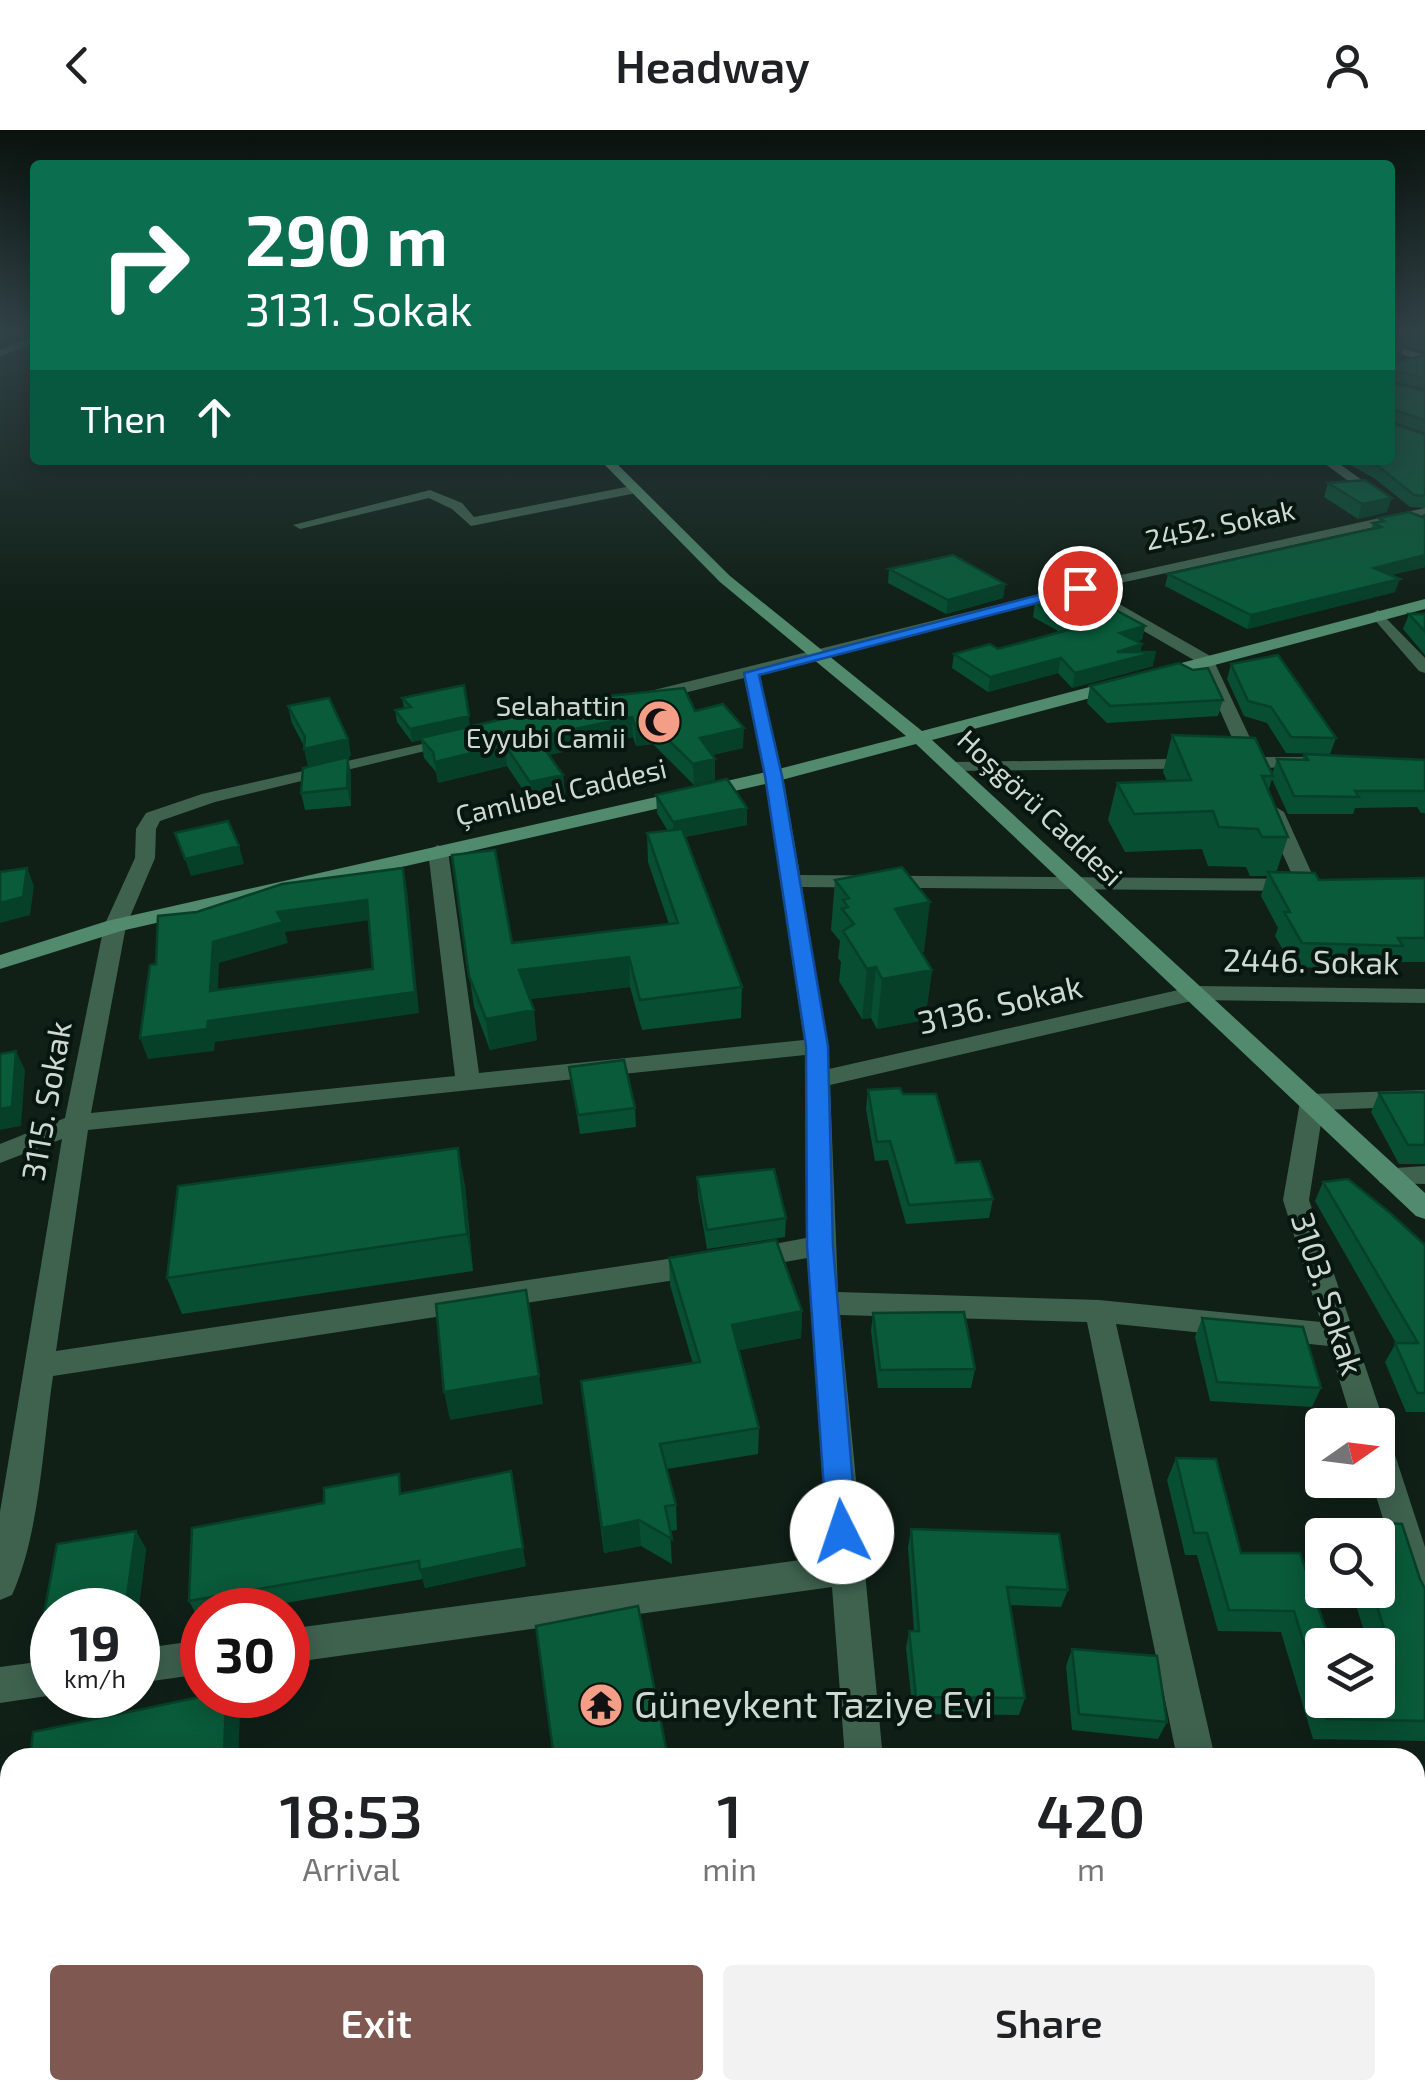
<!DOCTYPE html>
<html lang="en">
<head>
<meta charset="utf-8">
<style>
  :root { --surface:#fff; --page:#f2f2f2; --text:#202124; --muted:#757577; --accent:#7f5951 }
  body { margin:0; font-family:"Exo 2",sans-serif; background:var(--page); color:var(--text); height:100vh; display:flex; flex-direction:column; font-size:38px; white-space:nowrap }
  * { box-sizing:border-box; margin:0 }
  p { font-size:32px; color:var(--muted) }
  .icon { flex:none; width:55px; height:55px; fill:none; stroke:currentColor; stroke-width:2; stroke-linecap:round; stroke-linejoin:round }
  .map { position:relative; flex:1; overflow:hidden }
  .panel { position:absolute; left:0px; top:1618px; width:1425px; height:352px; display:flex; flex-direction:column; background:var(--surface); border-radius:30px 30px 0 0; box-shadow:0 5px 25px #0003 }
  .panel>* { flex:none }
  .hud { position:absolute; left:30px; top:30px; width:1365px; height:305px; border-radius:10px; box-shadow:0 5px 25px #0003; background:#0b6e4f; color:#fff; overflow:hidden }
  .needle { width:65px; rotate:76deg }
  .controls { position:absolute; left:1305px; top:1278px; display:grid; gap:20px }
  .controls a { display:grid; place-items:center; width:90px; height:90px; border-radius:10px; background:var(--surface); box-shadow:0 5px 25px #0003; font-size:50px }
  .speed { position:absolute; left:30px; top:1458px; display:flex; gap:20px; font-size:50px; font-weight:700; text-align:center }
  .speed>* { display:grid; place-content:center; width:130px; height:130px; border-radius:50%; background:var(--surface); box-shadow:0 5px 25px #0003; line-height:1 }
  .speed small { font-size:25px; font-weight:400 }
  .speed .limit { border:15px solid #d22; background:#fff; color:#111 }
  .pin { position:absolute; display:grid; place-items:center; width:85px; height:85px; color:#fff; margin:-42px; border:5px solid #fff; border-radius:50%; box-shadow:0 2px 10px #0007 }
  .me { position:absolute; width:110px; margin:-55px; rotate:356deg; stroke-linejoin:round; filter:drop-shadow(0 0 8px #0008) }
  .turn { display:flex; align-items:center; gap:35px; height:210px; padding:0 50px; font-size:45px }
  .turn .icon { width:130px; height:130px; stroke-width:2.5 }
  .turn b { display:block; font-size:70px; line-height:85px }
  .then { display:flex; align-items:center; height:95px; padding:0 50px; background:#0003; gap:20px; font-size:38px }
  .eta { display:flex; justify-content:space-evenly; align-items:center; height:170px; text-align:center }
  .eta b { font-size:60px; font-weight:600; line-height:70px }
  .button { display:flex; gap:20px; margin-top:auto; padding:20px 50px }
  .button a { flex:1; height:115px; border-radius:10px; background:var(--accent); color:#fff; font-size:40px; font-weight:600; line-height:115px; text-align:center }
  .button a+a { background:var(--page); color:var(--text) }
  header { display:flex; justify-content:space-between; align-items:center; height:130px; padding:0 50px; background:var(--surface); font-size:45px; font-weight:600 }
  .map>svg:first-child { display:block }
</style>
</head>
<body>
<header><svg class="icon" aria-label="back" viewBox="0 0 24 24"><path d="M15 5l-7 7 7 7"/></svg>Headway<svg class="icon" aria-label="person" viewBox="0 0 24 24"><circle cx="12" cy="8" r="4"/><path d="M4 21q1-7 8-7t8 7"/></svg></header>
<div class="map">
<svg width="1425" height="1969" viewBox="0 0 1425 1969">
  <rect width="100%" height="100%" fill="#102017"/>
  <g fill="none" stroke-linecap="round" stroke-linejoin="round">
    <path fill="#3f624f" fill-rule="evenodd" d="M35 205V212L0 227V220Z
      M1320 330H1334L1390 370 1378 373Z
      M636 355 641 362 471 396 452 379 429 368 300 399 293 395 430 360 462 373 474 387Z
      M1425 378V386L1093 459 1212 527 1259 627H1310L1316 628V636L1262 638 1254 642 1246 638 949 641V633L955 632 1241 628 1199 533 1078 463 759 544 783 646 800 745 1294 749 1264 682 1274 676 1284 682 1317 755 1307 761 802 757 829 939 1196 856 1425 859V873L1196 870 830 955 838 1162 1099 1170 1321 1192 1283 1070 1300 972 1312 964 1425 960V976L1323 980 1309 1070 1385 1295 1380 1304 1378 1295H1353L1329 1216 1116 1194 1215 1628H1177L1087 1192 840 1185 883 1628H845L832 1457 288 1533V1499L830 1426 807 1128 746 1139 736 1135 732 1128 736 1121 806 1108 805 925 88 1000 56 1221 701 1124 711 1127 715 1135 711 1143 701 1146 53 1246C43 1313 40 1403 12 1465L0 1470V1382L62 1009 0 1033V1014L65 988 104 796 135 728 136 699 146 683 202 664 453 607 462 612 215 672 160 691 156 699 155 728 126 796 91 983 455 946 428 721 438 715 448 721 479 943 804 910 765 646 744 548 652 571 646 570V562L1080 454Z
      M1378 480 1425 528V543L1419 541 1373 488 1370 485Z
      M1425 1036V1054L1380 1053 1376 1046 1380 1039Z
      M1378 1308 1389 1312 1394 1322 1425 1417V1485L1413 1480 1408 1469 1371 1350H1378Z
      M202 1510V1544L138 1553V1519Z
      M52 1530 54 1565 0 1573V1537Z
      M872 1960H916L917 1969H873Z"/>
    <path fill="#518a6c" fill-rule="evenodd" d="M1390 215 1425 225V231L1390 221Z
      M600 330H613L730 446 922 601 1425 469V479L932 610 1425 1063V1089L1416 1086 916 614 774 652 121 801 0 839V825L107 791 771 641 906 606 720 452Z"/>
  </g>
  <path fill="#084e32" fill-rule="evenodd" d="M1390 203H1425V221L1391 211 1401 228 1393 230 1394 233 1425 225V259L1392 251V253L1425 261V303L1391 291 1392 293 1425 305V378L1410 377 1374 348 1341 330H1390Z
    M1328 353 1387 382 1358 389 1324 367Z
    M1425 385V437L1391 445 1395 462 1247 499 1165 456 1168 444 1371 399 1373 393 1378 392 1379 388 1422 387Z
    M889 439 1005 454 1003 468 946 484 888 453Z
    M1035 473 1145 496 1142 510 1136 511 1142 514 1140 522 1153 536 1072 558 1058 543 988 562 952 538 954 524 998 519 1060 502 1033 487Z
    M1409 484H1425V525L1403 499Z
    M1231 534 1336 608 1330 624 1286 623 1267 593 1244 586 1227 549Z
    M1090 556 1223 570 1218 586 1107 593 1087 573Z
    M402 568 470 596 695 581 743 618 712 625 715 650 694 655 653 614 636 616 633 607 549 625 563 645 565 666 532 673 507 636 438 653 436 642 424 628 421 610 412 612 397 592 395 580 404 578Z
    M288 576 348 609 351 626 308 636 304 616 292 593Z
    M1172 605 1272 644 1277 629 1302 630 1304 624 1425 630V683H1421L1417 677 1355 678 1353 684H1288L1272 649 1268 662 1288 707 1276 743 1319 750 1425 748V832H1396L1393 840 1293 837 1275 806 1278 798 1261 766 1267 746H1250L1246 737 1208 736 1202 719 1125 722 1108 690 1117 653 1167 651 1163 642Z
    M351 644V676L305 680 301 663Z
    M656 665 747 678V695L685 707 742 857 741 888 642 900 630 857 530 869 537 910 490 920 474 877 452 725 512 813 669 794 648 732 647 703 668 701 657 683Z
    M835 750 924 822H921L932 840 925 890 877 899 871 888 862 889 839 851 841 832 838 828 840 811 831 800Z
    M569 937 635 978 636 997 580 1004Z
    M868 960 903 964 956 1033 993 1069 989 1088 906 1094 888 1030 875 1031 866 979Z
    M1425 962V1034H1399L1371 982 1379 963Z
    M697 1047 786 1088 785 1107 707 1119 698 1066Z
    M1323 1052 1425 1115V1282H1406L1385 1232 1396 1213 1315 1071Z
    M465 1055 473 1141 182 1184 167 1148Z
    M669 1128 802 1181 801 1208 738 1220 759 1298 758 1324 667 1339 676 1375 677 1400 670 1401 672 1434 641 1416 604 1423 581 1251 693 1234 670 1155Z
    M873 1183 975 1239 971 1258H878L871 1201Z
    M1202 1188 1321 1258 1312 1277 1210 1271 1195 1207Z
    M1176 1328 1216 1329 1241 1423H1300L1328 1506 1366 1507 1351 1460H1378V1405H1342L1350 1391 1402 1394 1420 1449 1425 1459V1611L1313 1609 1281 1502 1218 1501 1197 1425H1185L1167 1350ZM1322 1515H1378V1570H1322Z
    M404 1363 526 1436 425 1458 423 1449 245 1480H202V1488H198L189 1471Z
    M911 1399 1068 1460 1061 1477 1010 1475 1025 1568 1019 1585 913 1584 906 1518 909 1501H914L908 1417Z
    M136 1401 146 1419 138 1484V1480H52V1516L41 1500 57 1414Z
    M1072 1519 1167 1592 1158 1609 1072 1600 1066 1536Z
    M1415 1655 1425 1656V1803H1415Z
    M10 1960H264V1969H0Z
    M659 1960H772V1967L736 1969H659Z"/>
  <path fill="#064029" d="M1404 218 1401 228 1390 231V222Z
    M1392 368 1387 382 1358 389 1362 374Z
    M1425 425V437L1369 450 1374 438Z
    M1400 449 1395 462 1247 499 1251 485Z
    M1005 454 1003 468 946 484 948 470Z
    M1145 496 1142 510 1117 517 1120 503Z
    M1142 514 1139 527 1156 522 1153 536 1072 558 1075 543 1117 522Z
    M1061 528 1058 543 988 562 990 547Z
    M469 586 470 598 412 612 410 599Z
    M632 587 633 607 538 627 536 607Z
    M652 594 653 614 636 616 635 596Z
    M744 598 743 618 700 628V608Z
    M348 609 351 626 308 636 304 619Z
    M505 615 507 636 438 653 435 632Z
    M348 627 351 644V676L347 658Z
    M715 629V650L694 655 693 634Z
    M563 645 565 666 532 673 530 652Z
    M747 678V695L673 709V692Z
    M239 716 244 734 191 746 185 729Z
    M27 738 34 756 30 785 0 793V773Z
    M403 738 407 759 419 883 215 912 214 921 148 929 140 908 208 891 415 862Z
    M367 770 371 790 285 802 288 813 219 833 217 882 210 861 213 812 277 782Z
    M930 772 924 822 890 829 895 779Z
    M629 827 630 857 523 870 519 840Z
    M876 837 871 888 862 889 867 839Z
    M932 840 925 890 877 899 882 849Z
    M534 880 537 910 490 920 486 889Z
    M16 921 25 940 21 996 0 1000V979Z
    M458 1018 465 1055 473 1141 467 1104Z
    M802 1181 801 1208 731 1222 732 1195Z
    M539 1246 543 1274 450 1290 444 1262Z
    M511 1341 526 1436 425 1458 420 1440Z
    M639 1390 641 1416 604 1423 602 1398Z
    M136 1401 146 1419 138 1484V1480H125Z
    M226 1565H228L240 1586 238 1628H224Z
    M250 1960H264V1969H250Z
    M404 1960H409L410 1969H404Z"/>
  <path fill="#095b3a" stroke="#064029" stroke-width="2.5" fill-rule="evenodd" d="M1398 203H1425V210Z
    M1390 208 1392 215 1404 218 1390 222 1394 233 1425 225V248L1391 240 1392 253 1425 261V290L1395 280 1390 283Z
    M1390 284 1392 293 1425 305V366L1414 365 1378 336 1366 330H1390Z
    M1365 350 1392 368 1362 374 1328 353Z
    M1409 382 1422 387 1425 385V425L1374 438 1400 449 1251 485 1168 444 1381 397 1373 393 1384 391 1379 388Z
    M953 425 1005 454 948 470 889 439Z
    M1086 464 1145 496 1120 503 1142 514 1117 522H1156L1075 543 1061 528 990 547 954 524 990 514 998 519 1079 497 1035 473Z
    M1409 484H1425V502Z
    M1278 525 1336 608 1291 607 1271 577 1248 571 1231 534Z
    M1179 533 1193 540 1208 538 1223 570 1110 576 1090 556Z
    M464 555 469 586 410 599 395 580 411 577 402 568Z
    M684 558 695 581 723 574 744 598 700 608 715 629 693 634 652 594 635 596 632 587 536 607 563 645 530 652 505 615 435 632 433 622 420 608 599 567Z
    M329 568 348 609 304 619 305 607 288 576Z
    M1172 605 1255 608 1273 646H1262L1288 707H1262L1258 699 1219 697 1213 681 1134 684 1117 653 1191 650Z
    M1304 624 1425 630V661H1355L1359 667 1294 666 1277 629 1308 630Z
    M348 627 347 658 301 663 303 638Z
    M727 649 747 678 673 692 656 665Z
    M228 691 239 716 185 729 175 703Z
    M682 699 742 857 640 870 629 827 519 840 534 880 486 889 469 846 452 725 495 720 512 813 678 793 647 703Z
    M902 737 930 772 895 779 932 840 882 849 876 837 867 839 843 801 854 794 842 779 848 777 843 770 849 768 835 750Z
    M27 738 23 767 0 773V742Z
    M403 738 415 862 208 891 207 899 140 908 150 835 156 834 158 786 197 782 282 754ZM367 770 373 839 210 861 213 812 283 792 277 782Z
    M1268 742 1315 743 1319 750 1425 748V808H1398L1403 816 1302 813 1284 782H1290Z
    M16 921 12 977 0 979V924Z
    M624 930 635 978 578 985 569 937Z
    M900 958 903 964H936L956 1033 980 1031 993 1069 909 1075 890 1011 877 1012 868 960Z
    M1425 962V1015H1408L1379 963Z
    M458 1018 467 1104 167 1148 178 1056Z
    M774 1039 786 1088 707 1100 697 1047Z
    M1348 1049 1389 1082 1425 1115V1263H1417L1395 1213H1418L1323 1052Z
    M776 1110 802 1181 732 1195 759 1298 660 1314 676 1375 665 1376 672 1409 639 1390 602 1398 581 1251 700 1232 669 1128Z
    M526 1160 539 1246 444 1262 436 1174Z
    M964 1182 975 1239 880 1240 873 1183Z
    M1202 1188 1303 1197 1321 1258 1217 1252Z
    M1176 1328 1216 1329 1241 1423H1300L1328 1506 1387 1508 1372 1460H1378V1405H1354L1350 1391 1402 1394 1420 1449 1425 1459V1591L1327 1589 1294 1481 1229 1480 1207 1403H1194ZM1322 1515H1378V1570H1322Z
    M511 1341 523 1418 420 1440 419 1431 189 1471 192 1398 324 1373V1358L399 1344 400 1364Z
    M911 1399 1059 1404 1068 1460 1007 1457 1025 1568 916 1567 909 1501H919Z
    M136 1401 125 1480H52V1498L41 1500 57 1414Z
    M638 1476 668 1628H554L536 1496Z
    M1072 1519 1157 1526 1167 1592 1079 1584Z
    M209 1565H226L224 1628H30L33 1602Z
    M1415 1655 1425 1656V1781L1415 1780Z
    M10 1842V1960H250V1969H203L204 1961 166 1969H0V1843Z
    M314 1960H404V1969H315Z"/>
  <linearGradient id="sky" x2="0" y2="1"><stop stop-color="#09120d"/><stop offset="0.42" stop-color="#314247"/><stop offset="1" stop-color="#314247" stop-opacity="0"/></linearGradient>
  <rect width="1425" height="478" fill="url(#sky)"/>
  <path fill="#1a73e8" stroke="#114b97" stroke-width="2.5" d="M1080 454 1084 461 759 545 782 646 828 916 833 1116 857 1402 852 1412 842 1416 831 1412 827 1402 807 1116 806 916 765 646 744 543Z"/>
  <defs>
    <symbol id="mosque-disc" viewBox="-11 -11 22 22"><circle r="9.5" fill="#f49e87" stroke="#07170f"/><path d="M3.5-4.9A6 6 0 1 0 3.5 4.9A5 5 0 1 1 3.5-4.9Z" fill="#111"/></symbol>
    <symbol id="temple-disc" viewBox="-11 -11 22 22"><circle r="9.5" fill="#f49e87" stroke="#07170f"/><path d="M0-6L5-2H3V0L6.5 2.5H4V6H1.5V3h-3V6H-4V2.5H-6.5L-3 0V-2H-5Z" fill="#111"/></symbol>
  </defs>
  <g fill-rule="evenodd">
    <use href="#mosque-disc" x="634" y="567" width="50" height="50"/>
    <use href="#temple-disc" x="576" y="1550" width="50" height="50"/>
  </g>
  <g text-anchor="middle" stroke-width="8" stroke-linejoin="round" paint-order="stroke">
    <g font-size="28" fill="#cfd9d3" stroke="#07170f">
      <text transform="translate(1220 395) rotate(-12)" y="10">2452. Sokak</text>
      <text transform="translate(561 662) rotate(-13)" y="10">Çamlıbel Caddesi</text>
      <text transform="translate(1040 678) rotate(43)" y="10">Hoşgörü Caddesi</text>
    </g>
    <g font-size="28" fill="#cfd9d3" stroke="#07170f" text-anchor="end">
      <text x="626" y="586">Selahattin<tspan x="626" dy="32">Eyyubi Camii</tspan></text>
    </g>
    <g font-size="32" fill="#cfd9d3" stroke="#07170f">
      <text transform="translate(1311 832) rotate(1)" y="11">2446. Sokak</text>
      <text transform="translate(1000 875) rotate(-13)" y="11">3136. Sokak</text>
      <text transform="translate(47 971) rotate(-80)" y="11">3115. Sokak</text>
      <text transform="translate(1327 1164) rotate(72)" y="11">3103. Sokak</text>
    </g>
    <g font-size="38" fill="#cfd9d3" stroke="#07170f" text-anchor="start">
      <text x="634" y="1588">Güneykent Taziye Evi</text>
    </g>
  </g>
</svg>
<div class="controls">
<a><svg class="needle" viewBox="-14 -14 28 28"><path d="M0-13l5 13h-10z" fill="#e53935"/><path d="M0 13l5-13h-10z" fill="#757577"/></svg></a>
<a><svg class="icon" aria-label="search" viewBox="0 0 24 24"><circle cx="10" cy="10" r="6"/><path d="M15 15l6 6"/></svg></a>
<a><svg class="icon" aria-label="layers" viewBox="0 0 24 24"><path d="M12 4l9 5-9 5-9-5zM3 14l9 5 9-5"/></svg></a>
</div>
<div class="speed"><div>19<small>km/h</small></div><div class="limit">30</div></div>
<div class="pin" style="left:1080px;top:458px;background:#d93025"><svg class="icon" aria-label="arrive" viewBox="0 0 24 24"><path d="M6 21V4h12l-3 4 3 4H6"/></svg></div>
<svg class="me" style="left:842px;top:1402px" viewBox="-20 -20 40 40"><circle r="19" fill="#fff"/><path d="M0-13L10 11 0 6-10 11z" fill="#1a73e8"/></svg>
<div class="hud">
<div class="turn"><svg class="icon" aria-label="right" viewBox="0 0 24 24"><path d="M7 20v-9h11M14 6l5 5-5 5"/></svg><div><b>290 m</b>3131. Sokak</div></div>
<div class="then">Then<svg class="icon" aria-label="ahead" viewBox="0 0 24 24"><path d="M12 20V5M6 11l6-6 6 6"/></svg></div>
</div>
<section class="panel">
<div class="eta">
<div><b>18:53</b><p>Arrival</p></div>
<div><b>1</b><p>min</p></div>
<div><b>420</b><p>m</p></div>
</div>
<div class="button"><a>Exit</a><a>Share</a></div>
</section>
</div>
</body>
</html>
